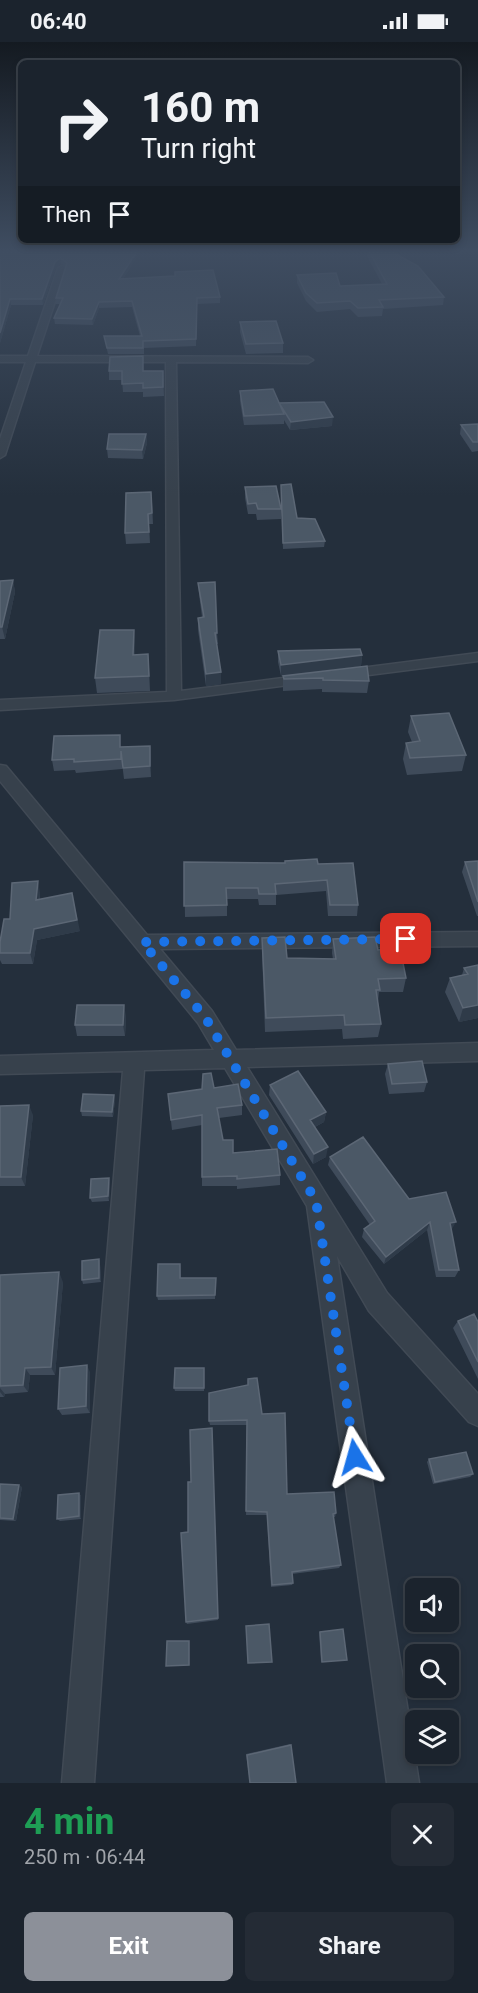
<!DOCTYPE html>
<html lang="en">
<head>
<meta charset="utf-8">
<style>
  :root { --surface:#1b232d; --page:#242b35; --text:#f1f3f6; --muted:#a0a4aa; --line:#394049; --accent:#8c9099 }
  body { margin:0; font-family:Roboto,sans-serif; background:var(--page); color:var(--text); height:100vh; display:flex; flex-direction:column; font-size:22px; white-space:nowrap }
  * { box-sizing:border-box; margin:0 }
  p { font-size:20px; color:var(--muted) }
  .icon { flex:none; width:33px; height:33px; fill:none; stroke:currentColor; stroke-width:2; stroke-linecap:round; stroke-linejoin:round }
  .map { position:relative; height:1741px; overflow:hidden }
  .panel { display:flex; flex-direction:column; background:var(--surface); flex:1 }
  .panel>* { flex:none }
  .banner { position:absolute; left:18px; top:18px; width:442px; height:183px; border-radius:9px; box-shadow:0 3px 9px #0003,0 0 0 2px var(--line); background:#1b232d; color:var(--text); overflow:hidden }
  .controls { position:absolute; left:405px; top:1536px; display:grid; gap:12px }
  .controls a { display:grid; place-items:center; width:54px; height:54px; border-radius:9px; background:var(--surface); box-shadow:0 3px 9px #0003,0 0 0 2px var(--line); font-size:30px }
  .pin { position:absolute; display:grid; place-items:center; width:51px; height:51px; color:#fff; margin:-26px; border-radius:12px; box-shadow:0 3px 9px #0006 }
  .me { position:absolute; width:66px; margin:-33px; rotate:352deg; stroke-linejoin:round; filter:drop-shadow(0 0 4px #0008) }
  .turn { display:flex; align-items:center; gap:21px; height:126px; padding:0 24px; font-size:27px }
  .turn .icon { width:78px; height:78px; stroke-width:2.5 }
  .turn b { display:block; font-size:42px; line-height:51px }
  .then { display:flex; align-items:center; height:57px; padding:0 24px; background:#0003; gap:12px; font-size:22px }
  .round { display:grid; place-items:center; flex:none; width:63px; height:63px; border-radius:9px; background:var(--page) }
  .headline { display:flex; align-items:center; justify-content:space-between; height:102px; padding:0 24px }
  h1 { font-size:36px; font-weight:700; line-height:45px; color:#1e9e55 }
  .cta { display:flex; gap:12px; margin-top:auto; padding:12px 24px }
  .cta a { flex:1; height:69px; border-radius:9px; background:var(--accent); color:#fff; font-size:24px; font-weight:700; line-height:69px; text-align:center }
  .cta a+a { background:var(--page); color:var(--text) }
  .status { display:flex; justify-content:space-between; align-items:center; height:42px; padding:0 30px; background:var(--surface); direction:ltr }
  .status svg { height:16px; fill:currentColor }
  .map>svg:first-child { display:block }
</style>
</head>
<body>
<div class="status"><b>06:40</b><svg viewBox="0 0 49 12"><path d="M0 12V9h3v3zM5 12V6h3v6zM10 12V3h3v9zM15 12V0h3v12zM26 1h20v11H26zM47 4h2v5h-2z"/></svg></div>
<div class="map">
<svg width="478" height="1741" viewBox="0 0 478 1741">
  <rect width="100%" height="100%" fill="#242f3c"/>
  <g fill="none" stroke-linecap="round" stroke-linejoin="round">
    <defs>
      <path id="minor" d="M62 224 66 226 37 314 308 315 313 318 308 321 176 320 181 649 306 633 313 637 311 640 174 658 0 668V658L167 650 166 320H35L5 413 0 416V397L26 320H0V314H28L58 226Z
        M478 611V619L345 636 338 632 345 628Z
        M0 723 6 724 147 893 478 890V904L160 907 212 969 236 1008 478 1001V1019L247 1025 387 1251 478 1352V1384L469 1380 369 1269 337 1214 419 1741H387L307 1164 225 1026 144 1028 94 1741H62L123 1029 0 1032V1014L214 1008 198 981 0 739Z"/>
    </defs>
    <use href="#minor" stroke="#414a55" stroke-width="3"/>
    <use href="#minor" fill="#37414c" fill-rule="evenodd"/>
  </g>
  <path fill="#3f4b5a" d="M0 211H139L123 237 220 255V261L197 262 196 304 144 306V312H108L104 294H140L132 265 99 266 93 283 55 282 54 276 60 262H56V256L66 225 61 222 56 225 43 263H11L0 301Z
    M368 211H394L444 255 443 263 383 267 382 274 358 275 350 267 317 270 306 259 297 241V233L340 244 382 242 367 214Z
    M240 280 283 301V311L246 312 240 290Z
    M109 329H163L164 354 143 355V350H123L122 338H109Z
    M240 349 279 361 332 384 290 388 284 378V382L244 383 240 359Z
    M478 382V409L472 410 460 392 461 383Z
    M146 392 147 401 143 417 108 416 107 407Z
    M245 445 281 467V477L257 478 256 472H248L245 456Z
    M281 449 297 476 325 499 324 505 283 507Z
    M152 460 153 482H149L150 501 126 502 125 491Z
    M13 538 15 550 5 597H0V539Z
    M198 541 217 591 218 602H217L221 630V642L206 644 198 588V576L202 575 199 552Z
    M134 588 135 612 149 627 150 649 97 651 95 636Z
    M278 609 362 613 361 624 281 634 278 620Z
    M367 624 369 639 367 651 322 650V647L283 649V634Z
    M411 674 466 713 462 729 407 733 403 717 406 701 412 700 408 690Z
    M122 705 151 715V735L124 737 122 721V727L76 731 75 728 54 729 52 718Z
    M478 819V874H477L462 830 465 820Z
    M184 820 318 822 358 863 357 874H328L326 849 276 853V863H259L258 857H227V874L185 875Z
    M40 851V858L80 889 37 898 33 922H2L0 918V900L10 877Z
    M262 896 287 916 333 917 332 911 333 897 378 908 406 936 403 950H379L378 960 381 982 378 995 343 997 342 987 265 990 262 910Z
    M478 923V976L459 980 445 950 450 936 462 933 464 926Z
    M126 974 125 994H77L75 983Z
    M388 1022 427 1040 424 1050 389 1052 385 1032Z
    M270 1043 326 1070 324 1080 315 1085 326 1115 313 1122 269 1053Z
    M214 1046 242 1063V1073L219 1076 223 1098 233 1111 280 1133V1143L237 1147V1144H202V1083L172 1088 168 1052Z
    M115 1058 113 1075 82 1074 81 1069Z
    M0 1064 33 1073 25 1144H0Z
    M330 1115 409 1157 452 1187 451 1188 459 1228 455 1235H436L427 1188 384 1222 362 1195 364 1187 370 1183 328 1123Z
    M110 1141 109 1159 92 1160 90 1156Z
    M100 1222 101 1240 83 1242 82 1238Z
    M180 1222 181 1236H216L215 1257 158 1258 157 1254Z
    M0 1233 63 1240 55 1333H30L28 1350 5 1352 4 1355H0Z
    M458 1279 478 1280V1337L453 1286Z
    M204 1329V1349H175L174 1346Z
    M90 1330V1371L62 1373 58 1367Z
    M262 1372 287 1452 336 1471 335 1475H333L341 1523 339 1526 292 1532 293 1541 292 1543 271 1545 267 1473H246L247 1383H210L209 1379Z
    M212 1391 218 1578 187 1582 186 1580 188 1490 191 1440Z
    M429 1417 473 1432 470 1435 433 1442 427 1420Z
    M0 1442 22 1445 16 1479 0 1478Z
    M79 1451 81 1454V1477L60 1479 57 1477Z
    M319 1590H320L345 1618 321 1620Z
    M290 1702 291 1703 250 1741 246 1712Z"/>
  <path fill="#2f3b49" d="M136 211H139L119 243V237Z
    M60 216 61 222 56 225 43 263 42 257 55 220Z
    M10 257 11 263 0 301V291Z
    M99 260V266L93 283 92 277Z
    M333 375 332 384 290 388 291 380Z
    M146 392 147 401 143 417 142 408Z
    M13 538 15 550 5 597 2 585Z
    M134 588 135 603V627L133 613Z
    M362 613 361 624 281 634V623Z
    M221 630V642L206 644V632Z
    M150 704 151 715V735L150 724Z
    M38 839 40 851 39 870 36 858Z
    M72 851 80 889 37 898 33 922 30 911 34 887Z
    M124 963 126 974 125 994 123 983Z
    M478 963V976L459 980 463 966Z
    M114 1053 115 1058 113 1075 112 1070Z
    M29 1063 33 1073 25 1144 21 1135Z
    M326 1070 324 1080 309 1088 310 1078Z
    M328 1105 326 1115 313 1122 314 1112Z
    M109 1136 110 1141 109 1159 108 1154Z
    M430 1180 427 1188 384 1222 386 1215Z
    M456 1180 452 1187 447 1189 450 1181Z
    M99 1217 100 1222 101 1240 99 1236Z
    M59 1230 63 1240 55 1333 51 1325Z
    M87 1323 90 1330V1371L86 1364Z
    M25 1326 30 1333 28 1350 23 1343Z
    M0 1346 5 1352 4 1355 0 1350Z
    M19 1443 22 1445 16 1479 13 1477Z
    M79 1451 81 1454V1477L79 1474Z"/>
  <path fill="#4b5866" stroke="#5c6775" stroke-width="1.5" d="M0 211H136L119 237 175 234V230L213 228 220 255 197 256 196 297 143 299V306H107L104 294H142L132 259 99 260 92 277 54 276 63 256H56L67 221 60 216 55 220 42 257H10L0 291Z
    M370 211H394L418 224 444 255 379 258 383 265 358 266 350 259 317 261 306 251 297 233 336 231 340 244 387 242Z
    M276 279 283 301 246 302 240 280Z
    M143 314V329H163V345L143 346V341L122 342V329H109L110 315Z
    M273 347 284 372 244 374 240 349Z
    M324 360 333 375 291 380 279 361Z
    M478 382V400H473L461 383Z
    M109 392H146L142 408 107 407Z
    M291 442 297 476 315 477 325 499 283 501 281 443Z
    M276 444 281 467H258L256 461 248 462 245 445Z
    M151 450 152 471 148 472 149 490 125 491 126 451Z
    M13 538 2 585H0V539Z
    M215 540 217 591H215L221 630 206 632 198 576 204 575 198 541Z
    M100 588H134L133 613 148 612 149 634 95 636Z
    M360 607 362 613 281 623 278 609Z
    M367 624 369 639 323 638V636L284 637 283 634Z
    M449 671 466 713 410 716 406 701 420 699 411 674Z
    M120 693V705L150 704V724L123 726 121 709V717L74 720V717L52 718 54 694Z
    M317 817 318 822 353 821 358 863H330L327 838 275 842 276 852H259L258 846H226L227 863 184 864V820L285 821V819Z
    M478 819V860L465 820Z
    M38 839 36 858 72 851 77 878 34 887 30 911H0V900L4 877H10L12 841Z
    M285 895 287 916 336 917 333 897 375 895 378 908 400 906 406 936 378 937 380 948H376L381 982 345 983 344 973 266 976 262 896Z
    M478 923V963L463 966 450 936 468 932 464 926Z
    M77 963H124L123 983H75Z
    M422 1019 427 1040 392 1042 388 1022Z
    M298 1029 326 1070 310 1078 328 1105 314 1112 270 1043Z
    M211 1031 214 1046 238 1042 242 1063 217 1066 223 1098H233V1111L277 1107 280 1133 237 1137V1134L202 1135V1073L171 1078 168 1052 202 1047 203 1032Z
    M83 1052 114 1053 112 1070 81 1069Z
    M29 1063 21 1135H0V1064Z
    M363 1095 409 1157 446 1150 456 1180 450 1181 459 1228H439L430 1180 386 1215 364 1187 375 1179 330 1115Z
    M109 1136 108 1154 90 1156 91 1137Z
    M99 1217V1236L82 1238V1219Z
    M158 1222H180V1236H216L215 1253 157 1254Z
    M59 1230 51 1325 25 1326 23 1343 0 1344V1233Z
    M474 1272 478 1280V1320L458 1279Z
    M87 1323 86 1364 58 1367 60 1326Z
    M175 1326H204V1346H174Z
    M257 1336 262 1372 285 1371 287 1452 334 1450 336 1471 333 1472 341 1523 292 1530 293 1541 272 1543 267 1470 246 1469 247 1378 209 1379V1351L248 1343V1337Z
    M212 1386 218 1576 186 1580 181 1491 188 1490V1440H191L190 1388Z
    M466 1410 473 1432 435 1440 429 1417Z
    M0 1442 19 1443 13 1477 0 1476Z
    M79 1451V1474L57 1477 58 1453Z
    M269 1582 272 1620 248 1621 246 1584Z
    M343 1587 347 1618 322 1620 320 1590Z
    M167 1599H189V1623L166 1624Z
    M291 1703 296 1741H250L247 1713Z"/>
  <linearGradient id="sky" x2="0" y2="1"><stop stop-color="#141a21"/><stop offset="0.46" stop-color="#3f4d61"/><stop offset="1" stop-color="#3f4d61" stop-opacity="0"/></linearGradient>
  <rect width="478" height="454" fill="url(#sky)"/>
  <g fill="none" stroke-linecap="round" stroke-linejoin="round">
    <path stroke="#1a73e8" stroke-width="10" stroke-dasharray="0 18" d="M355 1415 316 1159 205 975 142 900 406 897"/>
  </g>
</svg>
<div class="controls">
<a><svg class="icon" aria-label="sound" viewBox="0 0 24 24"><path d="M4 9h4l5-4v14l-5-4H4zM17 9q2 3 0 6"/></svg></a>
<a><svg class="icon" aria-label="search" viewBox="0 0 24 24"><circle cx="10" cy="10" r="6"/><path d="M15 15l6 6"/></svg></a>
<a><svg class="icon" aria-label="layers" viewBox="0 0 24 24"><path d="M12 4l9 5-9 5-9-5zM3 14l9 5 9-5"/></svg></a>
</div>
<div class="pin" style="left:406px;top:897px;background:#d93025"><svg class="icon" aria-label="arrive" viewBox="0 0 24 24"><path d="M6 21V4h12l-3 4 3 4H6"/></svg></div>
<svg class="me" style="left:355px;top:1415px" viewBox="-20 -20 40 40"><path d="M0-17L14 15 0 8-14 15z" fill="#1a73e8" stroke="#fff" stroke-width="4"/></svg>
<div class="banner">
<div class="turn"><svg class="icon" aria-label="right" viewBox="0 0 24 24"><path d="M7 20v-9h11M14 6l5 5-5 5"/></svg><div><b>160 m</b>Turn right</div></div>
<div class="then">Then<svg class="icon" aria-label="arrive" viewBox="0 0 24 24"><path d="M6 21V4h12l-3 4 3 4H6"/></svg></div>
</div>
</div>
<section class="panel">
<div class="headline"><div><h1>4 min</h1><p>250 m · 06:44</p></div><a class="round"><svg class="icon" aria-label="close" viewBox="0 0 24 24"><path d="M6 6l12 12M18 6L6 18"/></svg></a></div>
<div class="cta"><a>Exit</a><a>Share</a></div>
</section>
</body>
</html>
